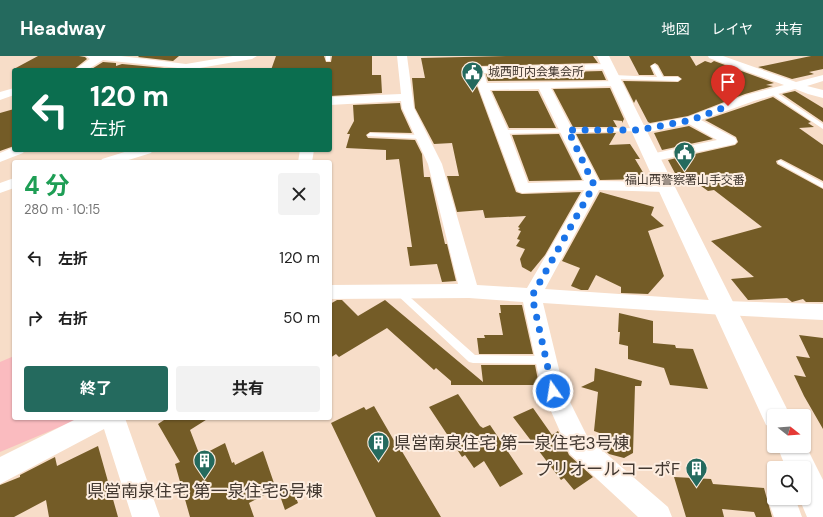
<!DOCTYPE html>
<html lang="ja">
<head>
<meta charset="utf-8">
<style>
  :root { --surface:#fff; --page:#f2f2f2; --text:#222; --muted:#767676; --accent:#246a5e }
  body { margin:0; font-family:"DM Sans","Noto Sans JP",sans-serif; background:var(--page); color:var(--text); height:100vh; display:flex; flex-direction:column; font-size:15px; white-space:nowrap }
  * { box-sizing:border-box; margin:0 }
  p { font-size:13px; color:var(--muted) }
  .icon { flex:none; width:22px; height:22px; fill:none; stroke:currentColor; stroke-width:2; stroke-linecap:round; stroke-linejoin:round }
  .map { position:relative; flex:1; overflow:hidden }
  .side { position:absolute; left:12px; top:104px; width:320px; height:260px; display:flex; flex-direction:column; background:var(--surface); border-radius:4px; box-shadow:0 1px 3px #0004 }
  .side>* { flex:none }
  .guide { position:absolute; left:12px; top:12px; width:320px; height:84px; border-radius:4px; box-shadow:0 1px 3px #0004; background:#0b6e4f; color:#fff; overflow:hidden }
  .needle { width:26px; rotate:107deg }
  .controls { position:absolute; left:767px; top:353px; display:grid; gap:8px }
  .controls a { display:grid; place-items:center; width:44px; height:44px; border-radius:4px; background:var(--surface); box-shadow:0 1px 3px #0004; font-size:20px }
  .pin { position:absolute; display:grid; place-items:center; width:34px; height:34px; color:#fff; margin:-41px -17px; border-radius:50% 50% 50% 0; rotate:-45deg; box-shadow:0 0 4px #0007 }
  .pin .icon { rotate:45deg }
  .me { position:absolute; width:44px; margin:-22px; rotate:347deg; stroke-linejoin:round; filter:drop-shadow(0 0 3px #0008) }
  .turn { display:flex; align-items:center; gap:14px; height:84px; padding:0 12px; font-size:18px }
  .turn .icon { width:52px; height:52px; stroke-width:2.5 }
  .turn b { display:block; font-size:28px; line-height:34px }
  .round { display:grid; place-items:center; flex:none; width:42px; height:42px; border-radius:4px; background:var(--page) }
  .headline { display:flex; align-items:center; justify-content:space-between; height:68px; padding:0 12px }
  h1 { font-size:24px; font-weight:700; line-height:30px; color:#1e9e55 }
  .cta { display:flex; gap:8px; margin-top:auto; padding:8px 12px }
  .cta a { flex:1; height:46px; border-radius:4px; background:var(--accent); color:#fff; font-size:16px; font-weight:700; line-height:46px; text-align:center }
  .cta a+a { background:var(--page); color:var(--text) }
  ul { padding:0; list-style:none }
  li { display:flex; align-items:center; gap:12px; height:60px; padding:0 12px }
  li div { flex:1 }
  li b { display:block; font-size:15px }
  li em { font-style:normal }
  header { display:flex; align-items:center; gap:24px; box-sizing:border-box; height:56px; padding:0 20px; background:var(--accent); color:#fff }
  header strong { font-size:19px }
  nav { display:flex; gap:22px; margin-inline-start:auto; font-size:14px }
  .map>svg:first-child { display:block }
</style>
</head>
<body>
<header>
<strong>Headway</strong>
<nav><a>地図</a><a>レイヤ</a><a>共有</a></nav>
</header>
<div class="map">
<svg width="823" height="461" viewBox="0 0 823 461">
  <rect width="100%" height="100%" fill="#f7ddc8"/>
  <path fill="#fabbbf" d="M14 300V362H81L0 396V306Z"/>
  <path fill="#745c27" d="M38 0H79L85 1 87 3 73 14H12Z
    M139 0H179L173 5 138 1Z
    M276 0H324L326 6H331L332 0H372V19H381L382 37 330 40V14H271Z
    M506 0H593L598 7 477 10 471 14 516 136 522 138 581 136 545 199 531 216 522 211 520 203 525 193 516 190 520 184 517 183 521 175 518 174 520 172 518 171 526 160 485 162 483 154 457 156 447 120H459L452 87 434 88 415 52 412 22H425L421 2Z
    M629 0H690L696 10 705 5 711 7 714 5 774 27 766 29 773 30 745 38 688 60 650 67 648 66 636 43 634 47 623 25 678 26 682 23 678 20H664L658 9 655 7 650 10 654 19H639Z
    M811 0H823V13L809 16 814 18 792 23 758 11Z
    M103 6 116 7V10L122 8 164 12 161 14H90Z
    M602 15 606 24 488 25 486 18Z
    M610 32 624 63 622 67V65L613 64 617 71H573L553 33Z
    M492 35H538L556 72H509Z
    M795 35 823 52V66L782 38Z
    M773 41 811 66 808 67 814 71 799 72 823 89V125L781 103 776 105 777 108 823 133V246H806L803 243 792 246 787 242 748 244 731 223 754 221 711 185 762 171 714 134 708 135 690 122 677 121 668 104 735 89 738 86 736 81 705 64Z
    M400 47 401 53 412 77 370 76 366 79 368 82 415 84 422 98 424 121H430L445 188H447L456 225 442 226 437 208 410 210 407 191H412L399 103 386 104V94L346 92 350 78H347L354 65 353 49Z
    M14 53V90L0 95V57Z
    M689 70 713 83 662 94 654 77Z
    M616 77 609 89 630 88 640 103H635L647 123 600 124 576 78Z
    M559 78 582 124 529 125 512 79Z
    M600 136 654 151 651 159 664 170 648 175 664 220 648 238 621 237V231L596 219 588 234H581L571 230 580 212 562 205Z
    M337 244H342L358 260 385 244 483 326 481 309H535L539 329H451V325L436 312 434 314 387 272 339 301 336 298 330 302V248Z
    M500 249H522L533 298H479L477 282H485L484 279H503L499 257H501Z
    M619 257 653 265V287L675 289 676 292 693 293 708 333 670 329 664 312 628 303V290L619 288 620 276H618Z
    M799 279 823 282V373L804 340 794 319 806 321 796 300 810 302Z
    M595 312 642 325 641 330H635L633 397 624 402 609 398 605 394V379L594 375 598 336 581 331 594 325Z
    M458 338 480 370 483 372 490 369 523 418 500 431 484 405 474 412 465 399 462 401 429 351Z
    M374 350 396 388 397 387 441 461H376L331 367 364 351 366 354Z
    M533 352 552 379 558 375 569 399 593 421 574 434 564 422 561 424 513 361Z
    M167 362H209L190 374 200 400 225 387 232 407 234 406 235 409 263 395 276 433 249 447 254 461H190L175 408 180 406 158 368Z
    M98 390 118 461H49L46 444 14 461H0V429L20 421V419L55 401 57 410Z
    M674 421 711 423 713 428 764 432 772 461H756L754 456 722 453 724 461H686Z
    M292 431 298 447 285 454 279 437Z"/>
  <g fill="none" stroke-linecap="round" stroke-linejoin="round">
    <path fill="#fff" fill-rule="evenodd" d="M326 0H330V5H326Z
      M654 8 657 10 663 21H678L681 23 678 25 614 23 611 21 614 19 657 21 651 10Z
      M185 10 187 11V13L168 14Z
      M770 35H774L823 68V73L770 37Z
      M639 72 641 73V75L502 78 499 76 502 74Z
      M370 77 422 79 425 81 422 83 368 80 367 79Z
      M780 104 823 127V132L778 107V105Z
      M399 233 402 234 475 299 545 300 549 301 550 304 549 307 545 308 473 307 469 306 396 238 394 236Z"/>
    <path fill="#fff" fill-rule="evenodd" d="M86 0H121L186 8 233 0H257L252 3 194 13V14H181L178 12 103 4 87 14H74L90 3Z
      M397 0H407L414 52 442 108 477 229 527 232 584 134 522 137 517 135 472 14 477 11 608 8 613 11 612 13 484 17 487 27 620 25 622 27 620 29 616 30 551 32 599 125 665 126 670 128 673 131 670 134 665 136 599 134 545 233 724 245 823 248V264L724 259 543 247 564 334 588 382 668 451 672 461H638L570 398 542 335 523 246 469 242 330 243V229L458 228 428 108 402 52 401 45 330 49V41L401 38ZM539 33 584 125 528 127 509 76 490 34Z
      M708 0H723L796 26 823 19V25L807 30 823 34V42L808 38 795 33 754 45 701 64 735 82 737 85 735 88 651 106 646 105 644 102 646 99 717 84 689 68 639 78 634 77 632 74 634 71 688 61 746 39 784 29 709 2Z
      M14 32V39L0 44V36Z
      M14 91V94H25L23 97 0 106V97Z
      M131 94H153L151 97 122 106H100L102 103Z
      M300 94H314L312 106H298Z
      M14 122V132L0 137V127Z
      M78 362H125L160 461H132L104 373 0 428V401Z
      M774 431V442H795L802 461H774L767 442 771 432Z"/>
    <path fill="#fff" fill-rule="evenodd" d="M597 0H609L786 351 790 360H774V372L766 369Z
      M804 386 823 424V461H807L799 442H804V412H786L777 390H804Z"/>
  </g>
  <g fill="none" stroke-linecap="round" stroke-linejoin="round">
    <path stroke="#1a73e8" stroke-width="7" stroke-dasharray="0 12.6" d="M553 335 532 240 594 129 568 74H639L691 64 728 50"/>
  </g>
  <defs>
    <symbol id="civic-pin" viewBox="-11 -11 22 30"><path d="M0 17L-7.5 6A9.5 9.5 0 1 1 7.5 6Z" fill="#246a5e" stroke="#fdede0"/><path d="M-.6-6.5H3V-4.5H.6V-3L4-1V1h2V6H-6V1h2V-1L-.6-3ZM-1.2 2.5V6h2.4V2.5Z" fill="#fff"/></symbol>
    <symbol id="building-pin" viewBox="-11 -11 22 30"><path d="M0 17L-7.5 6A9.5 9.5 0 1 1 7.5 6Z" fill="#246a5e" stroke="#fdede0"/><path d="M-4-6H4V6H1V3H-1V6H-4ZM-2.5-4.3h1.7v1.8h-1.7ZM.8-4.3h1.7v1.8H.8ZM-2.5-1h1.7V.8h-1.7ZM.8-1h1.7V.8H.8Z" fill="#fff"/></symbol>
  </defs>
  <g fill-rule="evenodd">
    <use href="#civic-pin" x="460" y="4" width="25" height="34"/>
    <use href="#civic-pin" x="672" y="84" width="25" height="34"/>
    <use href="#building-pin" x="366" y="374" width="25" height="34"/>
    <use href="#building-pin" x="192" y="392" width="25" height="34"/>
    <use href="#building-pin" x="684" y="400" width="25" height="34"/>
  </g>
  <g text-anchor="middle" stroke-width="4" stroke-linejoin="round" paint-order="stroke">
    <g font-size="12" fill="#423830" stroke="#fdede0" text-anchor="start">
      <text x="488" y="20">城西町内会集会所</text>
      <text x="685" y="128" text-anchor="middle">福山西警察署山手交番</text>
    </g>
    <g font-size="17" fill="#423830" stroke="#fdede0" text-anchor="start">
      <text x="394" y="393">県営南泉住宅 第一泉住宅3号棟</text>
      <text x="680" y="419" text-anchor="end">プリオールコーポF</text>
      <text x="205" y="441" text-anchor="middle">県営南泉住宅 第一泉住宅5号棟</text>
    </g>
  </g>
</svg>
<div class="controls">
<a><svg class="needle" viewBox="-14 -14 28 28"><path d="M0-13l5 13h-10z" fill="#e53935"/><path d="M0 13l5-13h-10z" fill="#767676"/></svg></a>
<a><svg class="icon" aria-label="search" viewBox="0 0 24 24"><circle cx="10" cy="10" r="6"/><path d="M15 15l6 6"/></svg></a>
</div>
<div class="pin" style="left:728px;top:50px;background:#d93025"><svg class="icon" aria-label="arrive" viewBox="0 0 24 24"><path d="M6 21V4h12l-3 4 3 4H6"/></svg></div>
<svg class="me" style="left:553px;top:335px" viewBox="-20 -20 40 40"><circle r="17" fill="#1a73e8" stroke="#fff" stroke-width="3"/><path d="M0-11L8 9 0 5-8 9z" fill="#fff"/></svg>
<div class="guide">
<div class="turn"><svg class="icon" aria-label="left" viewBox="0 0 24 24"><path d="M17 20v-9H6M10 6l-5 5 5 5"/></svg><div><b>120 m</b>左折</div></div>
</div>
<section class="side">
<div class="headline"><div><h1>4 分</h1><p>280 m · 10:15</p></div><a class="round"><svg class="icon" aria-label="close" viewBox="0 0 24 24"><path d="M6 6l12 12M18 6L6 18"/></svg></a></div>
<ul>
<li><svg class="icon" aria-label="left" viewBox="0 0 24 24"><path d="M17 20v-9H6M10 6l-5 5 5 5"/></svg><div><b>左折</b></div><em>120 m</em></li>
<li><svg class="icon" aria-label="right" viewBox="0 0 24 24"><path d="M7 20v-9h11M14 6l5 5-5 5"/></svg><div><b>右折</b></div><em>50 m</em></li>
</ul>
<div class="cta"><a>終了</a><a>共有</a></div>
</section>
</div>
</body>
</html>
